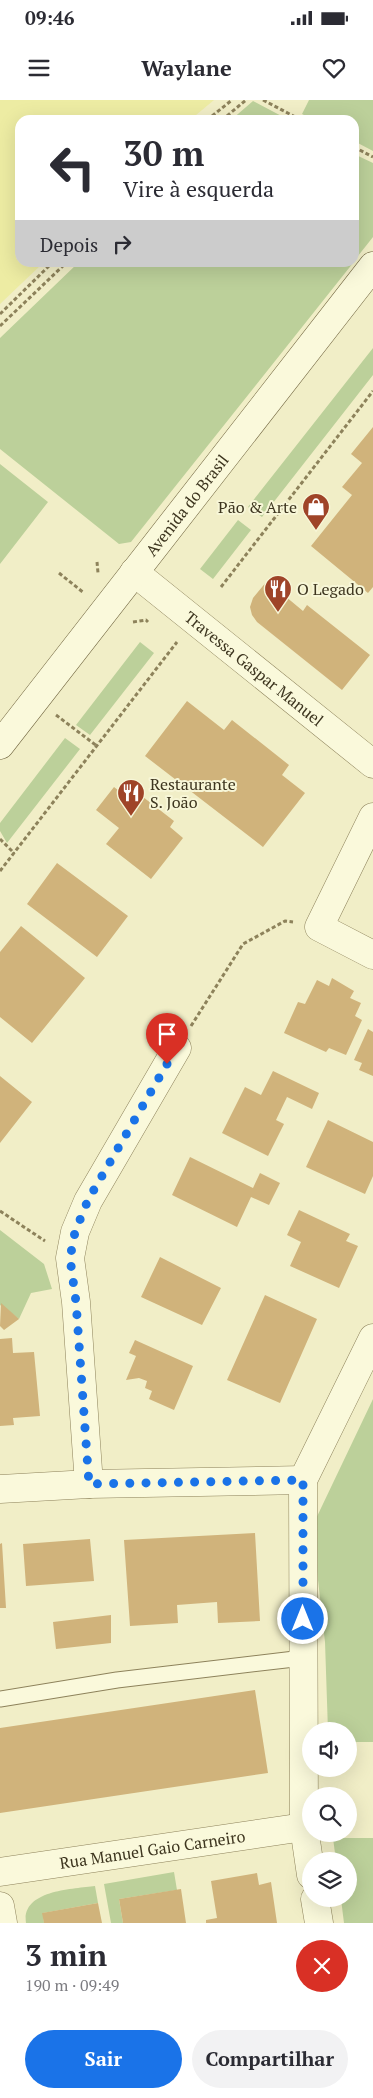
<!DOCTYPE html>
<html lang="pt">
<head>
<meta charset="utf-8">
<style>
  :root { --surface:#fff; --page:#f2f2f3; --text:#2b2b33; --muted:#7c7c81; --accent:#1a73e8 }
  body { margin:0; font-family:"PT Serif",serif; background:var(--page); color:var(--text); height:100vh; display:flex; flex-direction:column; font-size:19px; white-space:nowrap }
  * { box-sizing:border-box; margin:0 }
  p { font-size:16px; color:var(--muted) }
  .icon { flex:none; width:28px; height:28px; fill:none; stroke:currentColor; stroke-width:2; stroke-linecap:round; stroke-linejoin:round }
  .map { position:relative; height:1823px; overflow:hidden }
  .panel { display:flex; flex-direction:column; background:var(--surface); flex:1 }
  .panel>* { flex:none }
  .top-card { position:absolute; left:15px; top:15px; width:344px; height:152px; border-radius:15px; box-shadow:0 5px 20px #0002; background:#fff; color:var(--text); overflow:hidden }
  .tools { position:absolute; left:302px; top:1622px; display:grid; gap:10px }
  .tools a { display:grid; place-items:center; width:55px; height:55px; border-radius:50%; background:var(--surface); box-shadow:0 5px 20px #0002; font-size:25px }
  .pin { position:absolute; display:grid; place-items:center; width:42px; height:42px; color:#fff; margin:-51px -21px; border-radius:50% 50% 50% 0; rotate:-45deg; box-shadow:0 0 5px #0007 }
  .pin .icon { rotate:45deg }
  .me { position:absolute; width:55px; margin:-28px; rotate:0deg; stroke-linejoin:round; filter:drop-shadow(0 0 4px #0008) }
  .turn { display:flex; align-items:center; gap:18px; height:105px; padding:0 25px; font-size:22px }
  .turn .icon { width:65px; height:65px; stroke-width:2.5 }
  .turn b { display:block; font-size:35px; line-height:42px }
  .then { display:flex; align-items:center; height:48px; padding:0 25px; background:#0003; gap:10px; font-size:19px }
  .round { display:grid; place-items:center; flex:none; width:52px; height:52px; border-radius:26px; background:var(--page) }
  .overview { display:flex; align-items:center; justify-content:space-between; height:85px; padding:0 25px }
  h1 { font-size:30px; font-weight:700; line-height:38px }
  .action { display:flex; gap:10px; margin-top:auto; padding:10px 25px }
  .action a { flex:1; height:58px; border-radius:30px; background:var(--accent); color:#fff; font-size:20px; font-weight:700; line-height:58px; text-align:center }
  .action a+a { background:var(--page); color:var(--text) }
  .status { display:flex; justify-content:space-between; align-items:center; height:35px; padding:0 25px; background:var(--surface); direction:ltr }
  .status svg { height:14px; fill:currentColor }
  header { display:flex; justify-content:space-between; align-items:center; height:65px; padding:0 25px; background:var(--surface); font-size:22px; font-weight:700 }
  .map>svg:first-child { display:block }
</style>
</head>
<body>
<div class="status"><b>09:46</b><svg viewBox="0 0 49 12"><path d="M0 12V9h3v3zM5 12V6h3v6zM10 12V3h3v9zM15 12V0h3v12zM26 1h20v11H26zM47 4h2v5h-2z"/></svg></div>
<header><svg class="icon" aria-label="menu" viewBox="0 0 24 24"><path d="M4 6h16M4 12h16M4 18h16"/></svg>Waylane<svg class="icon" aria-label="heart" viewBox="0 0 24 24"><path d="M12 20l-8-8c-3-5 5-10 8-4 3-6 11-1 8 4z"/></svg></header>
<div class="map">
<svg width="373" height="1823" viewBox="0 0 373 1823">
  <rect width="100%" height="100%" fill="#f1eec7"/>
  <path fill="#bcd09a" d="M309 0H373V51L354 41V20H314L302 14Z
    M253 1 289 20H231Z
    M354 54 373 63V137L354 161Z
    M78 163H353L131 442 119 444 0 349V238Z
    M373 248V275L262 417 248 407Z
    M0 364 48 402 0 464Z
    M238 420 251 430 213 479 200 469Z
    M140 542 154 553 90 635 76 625Z
    M65 638 80 649 7 743 0 731V723Z
    M0 1130 44 1164 52 1189 31 1193 19 1219 0 1205Z
    M373 1299V1642H349V1631H328L325 1542 312 1427Z
    M333 1738H373V1823H344L341 1799H349V1761H336Z
    M174 1772 177 1790 119 1799 123 1823H111L104 1784Z
    M95 1786 98 1803 43 1813 44 1823H26C21 1790 73 1789 95 1786Z"/>
  <path fill="#edeca3" d="M0 0H214L190 20H20V162L43 163 0 204Z"/>
  <path fill="#d0b37b" d="M373 327V487L368 493 311 446 352 395 342 387 362 363 351 354Z
    M267 481 303 511 307 505 370 555 342 590 257 522 252 515 250 507 253 498Z
    M187 601 224 630 232 620 289 665 282 675 305 693 263 747 145 656Z
    M114 687 128 698 134 690 174 721 170 727 183 738 151 779 106 744 119 728 96 710Z
    M57 763 128 816 97 857 27 804Z
    M21 826 85 878 32 943 0 917V852Z
    M332 878 354 891 350 898 361 903 355 916 362 920 346 955 329 948 326 952 284 933 298 902 305 904 317 880 329 886Z
    M368 929 373 932V976L359 970 362 963 354 960Z
    M273 971 319 993 312 1009 287 997 276 1020 284 1024 268 1056 222 1033 245 987 261 995Z
    M0 976 32 1002 0 1043Z
    M328 1020 373 1042V1076L365 1094 306 1067Z
    M190 1057 253 1088 260 1073 280 1083 269 1105 251 1097 237 1127 172 1095Z
    M299 1110 350 1134 346 1141 358 1146 339 1188 290 1166 301 1142 287 1135Z
    M160 1157 221 1188 202 1225 141 1197Z
    M265 1195 317 1219 280 1303 227 1280Z
    M1 1203 19 1219 4 1230 0 1226Z
    M12 1238 13 1253 34 1252 40 1316 13 1318 14 1325 0 1326V1239Z
    M135 1240 193 1266 174 1310 149 1299 152 1291 145 1288 147 1281 139 1278 126 1280 136 1256 129 1253Z
    M255 1433 260 1521 218 1523 217 1502 177 1505 178 1523 130 1526 124 1440Z
    M90 1439 94 1481 26 1486 23 1444Z
    M2 1443 6 1508H0V1444Z
    M111 1515V1543L56 1549 53 1522Z
    M255 1590 268 1673 0 1713V1628Z
    M257 1773 259 1785 271 1782 277 1823H206V1820L217 1818 211 1781Z
    M181 1789 186 1823H123L119 1799Z
    M98 1803 102 1823H44L42 1813Z"/>
  <g fill="none" stroke-linecap="round" stroke-linejoin="round">
    <defs>
      <path id="lane" d="M0 1599 117 1580 303 1558"/>
      <g id="street">
        <path id="s1" d="M134 472 373 664"/>
        <path d="M373 717 319 827 373 855"/>
        <path d="M89 1384 76 1202 70 1158 75 1132 88 1101 177 948"/>
        <path d="M0 1389 89 1384 303 1380"/>
        <path id="s2" d="M0 1772 304 1727"/>
        <path d="M311 1775 304 1727 303 1380 373 1238"/>
        <path d="M315 1799 319 1823"/>
        <path d="M0 1806 3 1823"/>
      </g>
      <g id="secondary">
        <path id="s3" d="M0 645 373 166"/>
      </g>
    </defs>
    <use href="#lane" stroke="#8d825b" stroke-width="17"/>
    <use href="#street" stroke="#8d825b" stroke-width="29"/>
    <use href="#secondary" stroke="#6f633e" stroke-width="29"/>
    <path stroke="#8d825b" stroke-width="3" stroke-dasharray="4 2.5" stroke-linecap="butt" d="M263 0 301 20
      M207 20 232 0
      M222 20 246 0
      M354 47 373 57
      M0 214 53 162
      M0 226 67 162
      M97 462 98 473
      M59 473 84 493
      M221 487 373 291
      M133 522 146 520 148 522
      M56 615 97 646
      M0 739 14 753
      M0 771 177 542
      M191 926 243 844 285 821 293 822
      M0 1111 45 1141"/>
    <use href="#lane" stroke="#faf9db" stroke-width="15"/>
    <use href="#street" stroke="#faf9db" stroke-width="28"/>
    <use href="#secondary" stroke="#faf9db" stroke-width="28"/>
  </g>
  <g fill="none" stroke-linecap="round" stroke-linejoin="round">
    <path stroke="#1a73e8" stroke-width="9" stroke-dasharray="0 16.2" d="M167 964 88 1100 75 1132 70 1158 76 1202 89 1384 303 1380V1519"/>
  </g>
  <defs>
    <symbol id="shop-pin" viewBox="-11 -11 22 30"><path d="M0 17L-7.5 6A9.5 9.5 0 1 1 7.5 6Z" fill="#9f4428" stroke="#f7f6d7"/><path d="M-5-2.5h2.3a2.7 3.5 0 0 1 5.4 0H5L5.5 6h-11ZM-1.5-2.5h3a1.5 2.3 0 0 0-3 0Z" fill="#fff"/></symbol>
    <symbol id="restaurant-pin" viewBox="-11 -11 22 30"><path d="M0 17L-7.5 6A9.5 9.5 0 1 1 7.5 6Z" fill="#9f4428" stroke="#f7f6d7"/><path d="M-5-6h1v4h1v-4h1v4h1v-4h1v5L-1.5 .5V6h-2V.5L-5-1ZM5-6V6H3V1.5H1.5Q1.5-4 5-6Z" fill="#fff"/></symbol>
  </defs>
  <g fill-rule="evenodd">
    <use href="#shop-pin" x="300" y="391" width="32" height="43"/>
    <use href="#restaurant-pin" x="262" y="473" width="32" height="43"/>
    <use href="#restaurant-pin" x="115" y="677" width="32" height="43"/>
  </g>
  <g text-anchor="middle" stroke-width="4" stroke-linejoin="round" paint-order="stroke">
    <g font-size="16" fill="#3d351f" stroke="#f7f6d7">
      <text dy="6" stroke="none"><textPath href="#s3" startOffset="304">Avenida do Brasil</textPath></text>
      <text dy="6" stroke="none"><textPath href="#s1" startOffset="154">Travessa Gaspar Manuel</textPath></text>
      <text dy="6" stroke="none"><textPath href="#s2" startOffset="154">Rua Manuel Gaio Carneiro</textPath></text>
    </g>
    <g font-size="16" fill="#3d351f" stroke="#f7f6d7" text-anchor="start">
      <text x="297" y="413" text-anchor="end">Pão &amp; Arte</text>
      <text x="297" y="495">O Legado</text>
      <text x="150" y="690">Restaurante<tspan x="150" dy="18">S. João</tspan></text>
    </g>
  </g>
</svg>
<div class="tools">
<a><svg class="icon" aria-label="sound" viewBox="0 0 24 24"><path d="M4 9h4l5-4v14l-5-4H4zM17 9q2 3 0 6"/></svg></a>
<a><svg class="icon" aria-label="search" viewBox="0 0 24 24"><circle cx="10" cy="10" r="6"/><path d="M15 15l6 6"/></svg></a>
<a><svg class="icon" aria-label="layers" viewBox="0 0 24 24"><path d="M12 4l9 5-9 5-9-5zM3 14l9 5 9-5"/></svg></a>
</div>
<div class="pin" style="left:167px;top:964px;background:#d93025"><svg class="icon" aria-label="arrive" viewBox="0 0 24 24"><path d="M6 21V4h12l-3 4 3 4H6"/></svg></div>
<svg class="me" style="left:303px;top:1519px" viewBox="-20 -20 40 40"><circle r="17" fill="#1a73e8" stroke="#fff" stroke-width="3"/><path d="M0-11L8 9 0 5-8 9z" fill="#fff"/></svg>
<div class="top-card">
<div class="turn"><svg class="icon" aria-label="left" viewBox="0 0 24 24"><path d="M17 20v-9H6M10 6l-5 5 5 5"/></svg><div><b>30 m</b>Vire à esquerda</div></div>
<div class="then">Depois<svg class="icon" aria-label="right" viewBox="0 0 24 24"><path d="M7 20v-9h11M14 6l5 5-5 5"/></svg></div>
</div>
</div>
<section class="panel">
<div class="overview"><div><h1>3 min</h1><p>190 m · 09:49</p></div><a class="round" style="background:#d93025;color:#fff"><svg class="icon" aria-label="close" viewBox="0 0 24 24"><path d="M6 6l12 12M18 6L6 18"/></svg></a></div>
<div class="action"><a>Sair</a><a>Compartilhar</a></div>
</section>
</body>
</html>
